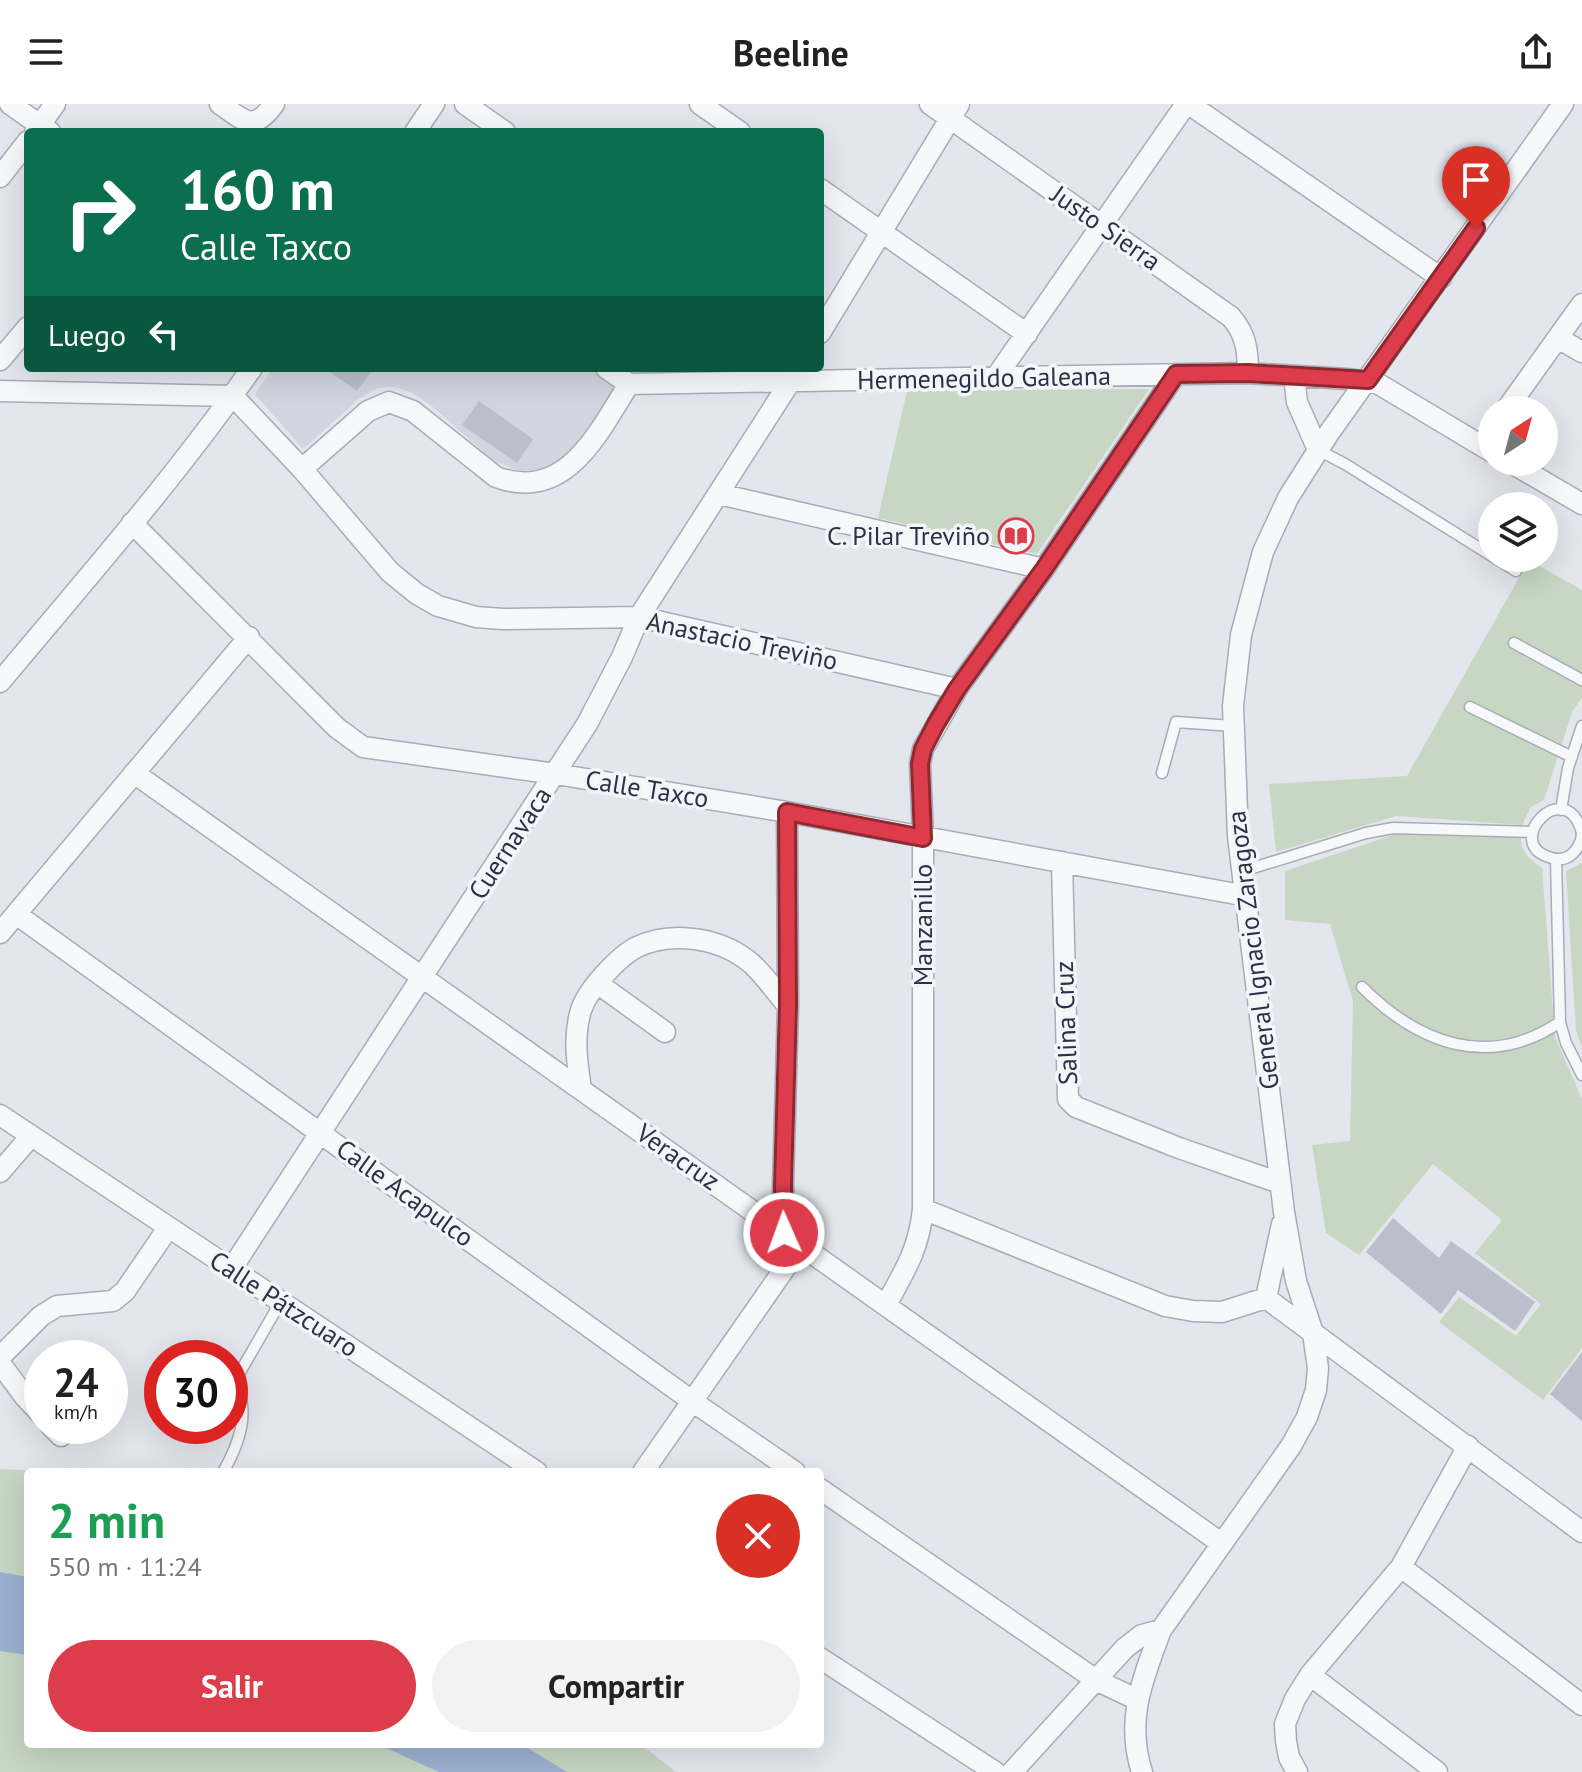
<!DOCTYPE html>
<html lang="es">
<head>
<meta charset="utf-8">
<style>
  :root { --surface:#fff; --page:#f2f2f2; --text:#222; --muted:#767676; --accent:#dd3d4a }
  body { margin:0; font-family:"PT Sans",sans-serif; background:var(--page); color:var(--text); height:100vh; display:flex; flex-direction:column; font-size:30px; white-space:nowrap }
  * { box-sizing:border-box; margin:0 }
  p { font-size:26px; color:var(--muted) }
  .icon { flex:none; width:44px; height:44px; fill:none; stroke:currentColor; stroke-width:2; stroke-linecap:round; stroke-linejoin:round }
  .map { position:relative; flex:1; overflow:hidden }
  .sheet { position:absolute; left:24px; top:1364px; width:800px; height:280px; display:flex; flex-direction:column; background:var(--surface); border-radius:8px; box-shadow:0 8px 32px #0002 }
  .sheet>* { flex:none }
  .guide { position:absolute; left:24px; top:24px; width:800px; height:244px; border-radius:8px; box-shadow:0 8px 32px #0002; background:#0b6e4f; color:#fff; overflow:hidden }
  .needle { width:52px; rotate:36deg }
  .controls { position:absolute; left:1478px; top:292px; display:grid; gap:16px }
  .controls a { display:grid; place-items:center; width:80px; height:80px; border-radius:50%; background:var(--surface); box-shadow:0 8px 32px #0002; font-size:40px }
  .speed { position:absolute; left:24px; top:1236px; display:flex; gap:16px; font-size:40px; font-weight:700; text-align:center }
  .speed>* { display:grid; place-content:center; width:104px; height:104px; border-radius:50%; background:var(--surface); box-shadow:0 8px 32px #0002; line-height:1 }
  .speed small { font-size:20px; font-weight:400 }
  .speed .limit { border:12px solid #d22; background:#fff; color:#111 }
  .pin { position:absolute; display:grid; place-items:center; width:68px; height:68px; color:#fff; margin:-82px -34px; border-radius:50% 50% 50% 0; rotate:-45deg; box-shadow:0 0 8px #0007 }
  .pin .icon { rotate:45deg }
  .me { position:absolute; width:88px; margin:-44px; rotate:358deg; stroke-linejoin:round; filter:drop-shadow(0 0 6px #0008) }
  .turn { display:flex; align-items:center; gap:28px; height:168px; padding:0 24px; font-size:36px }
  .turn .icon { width:104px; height:104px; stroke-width:2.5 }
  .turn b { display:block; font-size:56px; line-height:68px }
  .then { display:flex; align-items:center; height:76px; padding:0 24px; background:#0003; gap:16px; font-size:30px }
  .round { display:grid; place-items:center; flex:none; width:84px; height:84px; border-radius:42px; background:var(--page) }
  .summary { display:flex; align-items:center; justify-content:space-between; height:136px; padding:0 24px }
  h1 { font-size:48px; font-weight:600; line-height:60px; color:#1e9e55 }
  .button { display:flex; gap:16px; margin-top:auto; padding:16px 24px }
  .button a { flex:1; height:92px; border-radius:48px; background:var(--accent); color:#fff; font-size:32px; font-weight:600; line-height:92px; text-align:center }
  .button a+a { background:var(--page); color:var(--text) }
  header { display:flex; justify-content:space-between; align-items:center; height:104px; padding:0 24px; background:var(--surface); font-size:36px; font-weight:600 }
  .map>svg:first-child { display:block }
</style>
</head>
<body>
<header><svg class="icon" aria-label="menu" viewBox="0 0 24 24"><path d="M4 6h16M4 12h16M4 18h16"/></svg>Beeline<svg class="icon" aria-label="share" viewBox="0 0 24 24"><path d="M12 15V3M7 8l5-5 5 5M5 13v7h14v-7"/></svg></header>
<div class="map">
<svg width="1582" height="1668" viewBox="0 0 1582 1668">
  <rect width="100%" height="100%" fill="#e3e6ed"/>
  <path fill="#d1d5df" d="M273 264H592L615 280 582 340 550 365 518 367 494 357 428 299 411 288 394 283 377 284 360 294 303 345 255 290Z"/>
  <path fill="#c7d7c3" d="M1149 285 1037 450 878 414 907 287Z
    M1529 456 1582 486V594L1572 608 1544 696 1531 703 1522 721 1396 712 1276 748 1269 680 1407 672Z
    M1399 729 1521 732C1519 748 1531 755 1542 764L1555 933 1582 995V1244L1543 1296 1439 1218 1459 1193 1516 1232 1541 1200 1475 1149 1502 1116 1433 1060 1359 1151 1326 1129 1312 1041 1350 1037 1353 897 1330 820 1285 816V767Z
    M1582 759V943L1576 927 1566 767Z
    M0 1365 63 1368H28V1640H640L676 1668H0Z"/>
  <path fill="#9bb1d0" d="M0 1468 28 1473V1551L0 1547Z
    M377 1640H521L567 1668H439Z"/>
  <path fill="#babfcb" d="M324 264H374L357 287Z
    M479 297 533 335 517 359 462 321Z
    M1393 1114 1439 1154 1451 1137 1535 1198 1515 1227 1458 1186 1441 1210 1366 1148Z
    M1582 1248V1317L1550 1290Z"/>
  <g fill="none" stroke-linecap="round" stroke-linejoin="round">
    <defs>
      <path id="service" d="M1318 346 1345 360 1492 452
        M1495 454 1516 467
        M1514 539 1582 576
        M1470 603 1572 653
        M1162 669 1176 618 1233 622
        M1561 706 1568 664 1582 622
        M1582 729C1566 668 1499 741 1552 754 1568 759 1580 746 1582 730
        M1556 755 1560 918 1566 939 1582 971
        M1243 767 1366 729 1393 724 1532 728
        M1362 883C1419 940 1489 966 1560 918
        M223 1368C234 1349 245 1324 242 1301 241 1289 236 1283 239 1270L281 1197"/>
      <path id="minor" d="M10 0 50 28
        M220 0C245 17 253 29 274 0
        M465 0 505 28
        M700 0 740 28
        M930 0 1231 213C1246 230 1248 247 1248 269
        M1189 0 1441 174
        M35 28 55 0
        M415 28 434 0
        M0 73 28 37
        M820 85 1027 230
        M820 229 959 0
        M1558 234 1582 248
        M0 256 28 223
        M606 264 629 280 1248 269 1347 275 1377 279 1492 348
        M1294 272 1297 298 1318 346
        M996 273 1186 0
        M0 287 233 292 302 365 390 468 417 490 438 502 476 513 502 515 639 513 957 585
        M1506 306 1582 200
        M1510 358 1582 400
        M302 365 368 307 389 298 413 307 496 373C566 399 598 329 629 280
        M719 390 1044 465
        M132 419 337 624 363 643 556 670 787 708 1247 792
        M0 578C86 475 175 374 252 264
        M134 669 1221 1439
        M1062 758 1068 995 1076 1003 1179 1044 1280 1079
        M16 810 692 1297 795 1368
        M0 829 249 533
        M597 879 665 928
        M581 985C577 958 573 933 581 906 585 894 595 881 604 871 613 861 625 849 637 843 673 826 722 834 752 860 765 872 776 888 788 902
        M0 1011 537 1368
        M0 1068 31 1032
        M923 1105 1165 1202 1193 1207 1222 1208 1266 1194
        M1282 1120 1266 1194 1582 1428
        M784 1129 783 1081 788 902 787 708
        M232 1164 587 620 622 553 639 513 799 264
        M886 1201C905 1166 919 1145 923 1105V734L920 660 923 645 957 585 1044 465 1176 270
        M0 1253 41 1212 57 1202 113 1197 125 1187 168 1124
        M0 1259 25 1293 42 1311
        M51 1322 61 1332
        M643 1368 801 1141
        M820 1385 1096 1576 1136 1595
        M1401 1463 1582 1601
        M820 1554 995 1668
        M1310 1571 1437 1668
        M1012 1668 1125 1544 1142 1531 1161 1526 1291 1342 1307 1313 1316 1286 1318 1264 1313 1229 1296 1177 1284 1108 1238 732 1233 602 1241 531 1263 448 1288 394 1329 329 1563 0
        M1142 1668C1125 1616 1143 1574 1161 1526
        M1297 1668 1289 1653 1286 1637 1285 1620 1295 1595 1310 1571 1401 1463 1468 1342"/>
    </defs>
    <use href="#service" stroke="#a7acb8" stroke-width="13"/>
    <use href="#minor" stroke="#a7acb8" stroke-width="23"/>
    <use href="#service" stroke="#f7f8fa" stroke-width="10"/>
    <use href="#minor" stroke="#f7f8fa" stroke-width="20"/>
  </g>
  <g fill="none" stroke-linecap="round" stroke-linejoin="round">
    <defs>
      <path id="route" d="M784 1129 783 1081 788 902 787 708 923 734 920 660 923 645 936 620 957 585 1044 465 1176 270 1248 269 1368 276 1476 124"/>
    </defs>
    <use href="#route" stroke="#902830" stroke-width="20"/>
    <use href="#route" stroke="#dd3d4a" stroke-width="14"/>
  </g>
  <defs>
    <symbol id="library-ring" viewBox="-11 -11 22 22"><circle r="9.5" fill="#f3f6f9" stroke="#dd3d4a" stroke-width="1.5"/><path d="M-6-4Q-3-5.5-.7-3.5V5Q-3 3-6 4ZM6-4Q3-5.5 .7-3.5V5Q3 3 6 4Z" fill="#dd3d4a"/></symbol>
  </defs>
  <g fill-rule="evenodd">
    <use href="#library-ring" x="996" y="412" width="40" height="40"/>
  </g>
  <g text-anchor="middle" stroke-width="7" stroke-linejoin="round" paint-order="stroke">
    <g font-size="26" fill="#293247" stroke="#f3f6f9">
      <text transform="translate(1106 124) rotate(35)" y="9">Justo Sierra</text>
      <text transform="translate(984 274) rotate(-1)" y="9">Hermenegildo Galeana</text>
      <text transform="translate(742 537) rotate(12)" y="9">Anastacio Treviño</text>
      <text transform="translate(647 685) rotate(9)" y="9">Calle Taxco</text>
      <text transform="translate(510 739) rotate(-57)" y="9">Cuernavaca</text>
      <text transform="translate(923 821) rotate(-90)" y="9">Manzanillo</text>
      <text transform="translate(1253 846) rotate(-97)" y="9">General Ignacio Zaragoza</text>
      <text transform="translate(1066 919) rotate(-92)" y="9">Salina Cruz</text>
      <text transform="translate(678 1053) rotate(35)" y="9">Veracruz</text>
      <text transform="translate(405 1089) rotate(36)" y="9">Calle Acapulco</text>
      <text transform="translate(284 1200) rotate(33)" y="9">Calle Pátzcuaro</text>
    </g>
    <g font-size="26" fill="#293247" stroke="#f3f6f9" text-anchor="end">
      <text x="990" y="441">C. Pilar Treviño</text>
    </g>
  </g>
</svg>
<div class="controls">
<a><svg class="needle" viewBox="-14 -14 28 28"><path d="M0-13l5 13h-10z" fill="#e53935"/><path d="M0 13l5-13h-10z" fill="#767676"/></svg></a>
<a><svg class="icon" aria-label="layers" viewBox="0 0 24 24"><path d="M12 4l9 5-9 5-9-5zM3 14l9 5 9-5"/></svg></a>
</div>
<div class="speed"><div>24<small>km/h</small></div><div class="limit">30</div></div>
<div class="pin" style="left:1476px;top:124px;background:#d93025"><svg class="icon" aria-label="arrive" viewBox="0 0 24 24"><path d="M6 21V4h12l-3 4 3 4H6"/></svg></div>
<svg class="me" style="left:784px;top:1129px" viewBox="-20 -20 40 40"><circle r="17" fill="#dd3d4a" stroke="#fff" stroke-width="3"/><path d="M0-11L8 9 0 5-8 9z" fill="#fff"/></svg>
<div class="guide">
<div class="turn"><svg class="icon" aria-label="right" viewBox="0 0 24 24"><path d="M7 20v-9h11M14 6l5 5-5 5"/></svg><div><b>160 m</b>Calle Taxco</div></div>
<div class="then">Luego<svg class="icon" aria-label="left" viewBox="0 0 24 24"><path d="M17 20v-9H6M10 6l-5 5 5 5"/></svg></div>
</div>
<section class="sheet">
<div class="summary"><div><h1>2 min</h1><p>550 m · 11:24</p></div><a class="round" style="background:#d93025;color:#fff"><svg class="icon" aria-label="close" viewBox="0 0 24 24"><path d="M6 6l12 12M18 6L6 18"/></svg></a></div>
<div class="button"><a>Salir</a><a>Compartir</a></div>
</section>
</div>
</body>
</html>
